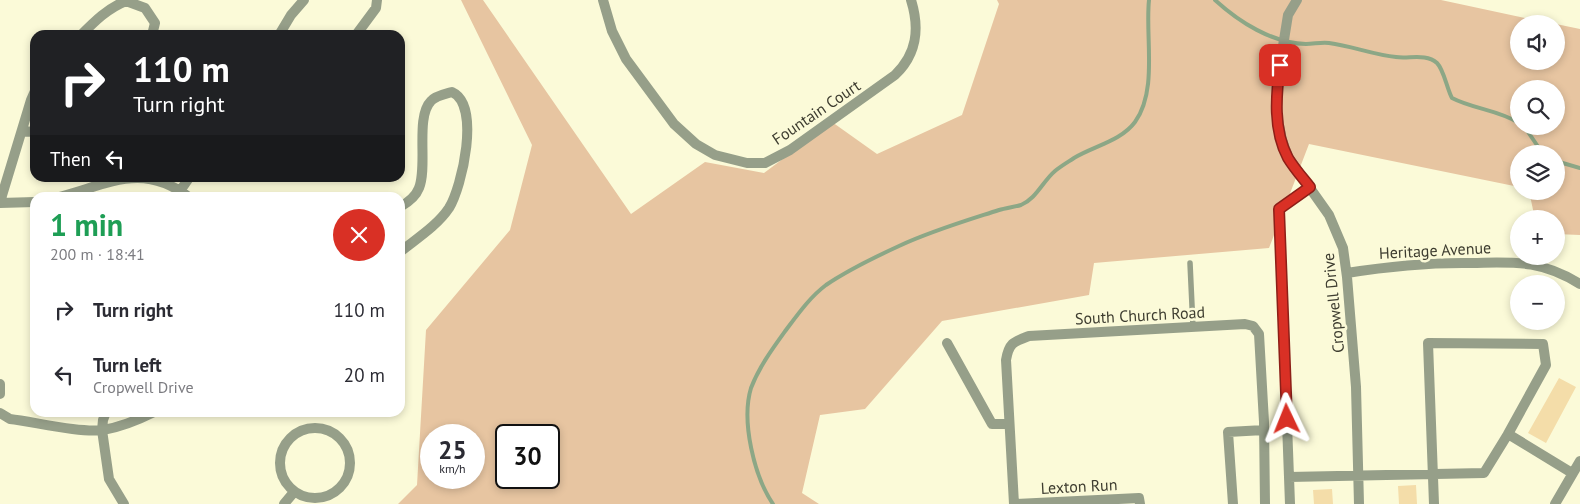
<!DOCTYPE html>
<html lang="en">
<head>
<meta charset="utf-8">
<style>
  :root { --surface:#fff; --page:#f2f2f3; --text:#2b2b33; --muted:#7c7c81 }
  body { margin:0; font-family:"PT Sans",sans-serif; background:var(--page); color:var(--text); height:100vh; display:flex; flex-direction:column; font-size:19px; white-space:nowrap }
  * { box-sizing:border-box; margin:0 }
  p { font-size:16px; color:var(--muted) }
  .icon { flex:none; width:28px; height:28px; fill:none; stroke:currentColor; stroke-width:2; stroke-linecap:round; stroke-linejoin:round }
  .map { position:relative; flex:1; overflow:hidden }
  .panel { position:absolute; left:30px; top:192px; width:375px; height:225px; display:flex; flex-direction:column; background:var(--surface); border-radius:15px; box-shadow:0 2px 8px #0003 }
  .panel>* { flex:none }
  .top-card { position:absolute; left:30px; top:30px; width:375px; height:152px; border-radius:15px; box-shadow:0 2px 8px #0003; background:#202124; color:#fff; overflow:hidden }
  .tools { position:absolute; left:1510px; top:15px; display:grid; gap:10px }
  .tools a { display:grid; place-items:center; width:55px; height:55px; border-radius:50%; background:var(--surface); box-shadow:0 2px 8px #0003; font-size:25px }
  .speed { position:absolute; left:420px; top:424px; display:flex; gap:10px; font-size:25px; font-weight:700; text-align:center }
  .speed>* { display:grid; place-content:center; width:65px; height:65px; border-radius:50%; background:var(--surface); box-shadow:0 2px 8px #0003; line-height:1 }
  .speed small { font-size:12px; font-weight:400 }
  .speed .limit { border:2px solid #111; border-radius:8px; background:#fff; color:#111 }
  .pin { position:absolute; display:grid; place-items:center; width:42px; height:42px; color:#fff; margin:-21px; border-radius:10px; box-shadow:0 2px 8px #0006 }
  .me { position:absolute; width:55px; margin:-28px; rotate:358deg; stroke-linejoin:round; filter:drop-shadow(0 0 4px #0008) }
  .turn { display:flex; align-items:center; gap:18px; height:105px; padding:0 20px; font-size:22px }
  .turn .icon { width:65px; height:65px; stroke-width:2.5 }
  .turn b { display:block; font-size:35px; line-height:42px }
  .then { display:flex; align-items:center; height:48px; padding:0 20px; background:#0003; gap:10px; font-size:19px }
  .round { display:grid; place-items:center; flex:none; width:52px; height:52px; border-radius:26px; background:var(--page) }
  .summary { display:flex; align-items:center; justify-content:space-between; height:85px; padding:0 20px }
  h1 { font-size:30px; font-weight:700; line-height:38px; color:#1e9e55 }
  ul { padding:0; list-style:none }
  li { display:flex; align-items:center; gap:15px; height:65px; padding:0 20px }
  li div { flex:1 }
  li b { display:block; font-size:19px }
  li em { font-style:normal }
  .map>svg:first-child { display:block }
</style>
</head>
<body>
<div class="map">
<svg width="1580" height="504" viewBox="0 0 1580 504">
  <rect width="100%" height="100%" fill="#fbfad8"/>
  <path fill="#e7c5a1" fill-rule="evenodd" d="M461 0H483L631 214 705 162 764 173 832 122 877 154 962 115 999 4 997 0H1441L1553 24H1519V61H1556V24L1580 29V235L1556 234V219H1535L1529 191H1556V154H1519V187L1309 144 1269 248 1094 263 1089 295 942 321 865 409 820 415 802 493 819 504H398L417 485 426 330 510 230 532 145ZM1519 89H1556V126H1519ZM431 435H474V478H431ZM506 435H549V478H506Z"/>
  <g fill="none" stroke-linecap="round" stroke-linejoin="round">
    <path stroke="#8ca786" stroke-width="4" d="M1215 0C1239 22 1272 43 1306 44 1314 44 1321 42 1329 43 1352 46 1374 55 1396 57 1409 59 1426 53 1437 63 1444 70 1447 89 1452 98 1473 109 1499 110 1519 123
      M1524 126 1543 154
      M1556 161 1580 168
      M773 504C754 476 741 421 751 388 759 367 773 348 786 330 798 314 810 297 826 285 848 270 875 257 899 246 931 231 965 221 999 210 1006 208 1014 207 1021 205 1036 199 1043 181 1055 171 1061 166 1068 162 1074 158 1094 146 1121 141 1135 122 1158 90 1145 37 1149 0"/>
  </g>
  <path fill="#f4dda9" d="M1559 378 1576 387 1546 443 1528 433Z
    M1416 485 1417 504H1399L1398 486Z
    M1332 489 1333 504H1314L1313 490Z"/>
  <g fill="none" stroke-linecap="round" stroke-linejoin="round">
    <path stroke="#969f89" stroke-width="5.5" d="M1190 263 1193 327"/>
    <path stroke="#969f89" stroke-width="10" d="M603 0 612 31 626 59 674 124 696 144 715 155 747 163H765L790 150 895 75C917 54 920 29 911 0
      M1297 0 1288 15 1278 77 1276 110 1282 140 1288 157 1329 215 1343 248 1347 277 1356 387 1359 504
      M81 35C95 21 108 8 126 1L145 8 155 23 152 35
      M279 35 291 15 304 0
      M356 35 376 8 377 0
      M22 131 35 132
      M1310 187 1279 209 1289 477 1484 473 1508 434 1572 473
      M180 191 189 178
      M55 198C106 186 141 160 190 198
      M0 202 31 100 35 91
      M0 203 35 202
      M400 207C407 203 416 196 419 188 428 166 415 117 431 101 435 96 445 94 452 92 481 105 462 187 449 208 437 226 416 239 400 252
      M1347 273C1385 267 1423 263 1462 263 1509 263 1537 257 1580 284
      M947 343 992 424H1009
      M0 384V394
      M106 412 103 420 102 430 109 479 124 504
      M0 413 10 419C35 422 79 433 103 430 121 427 138 420 154 412
      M280 463a35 35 0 1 1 70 0a35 35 0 1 1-70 0Z
      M1289 477 1290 504
      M284 504 294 492
      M1014 504 1006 360C1009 343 1013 342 1029 336L1245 324 1253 326 1259 334 1264 422 1265 504
      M1014 504 1139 498 1140 504
      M1233 504 1228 432 1264 430
      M1434 504 1428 343 1543 344 1546 365 1508 434
      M1555 504 1580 461"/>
  </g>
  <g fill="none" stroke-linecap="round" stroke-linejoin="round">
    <defs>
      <path id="route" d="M1280 65C1276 95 1273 130 1288 158 1294 168 1302 177 1310 187L1279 209 1287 419"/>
    </defs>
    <use href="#route" stroke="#8d1f18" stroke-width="12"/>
    <use href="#route" stroke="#d93025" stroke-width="9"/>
  </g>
  <g text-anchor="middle" stroke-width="5" stroke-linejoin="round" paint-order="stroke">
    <g font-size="16" fill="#3e3d30" stroke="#fbfad8">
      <text transform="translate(816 112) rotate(-34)" y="6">Fountain Court</text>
      <text transform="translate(1435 250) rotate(-3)" y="6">Heritage Avenue</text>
      <text transform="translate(1333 303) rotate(-96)" y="6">Cropwell Drive</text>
      <text transform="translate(1140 315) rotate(-3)" y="6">South Church Road</text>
      <text transform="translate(1079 486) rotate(-3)" y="6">Lexton Run</text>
    </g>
  </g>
</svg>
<div class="tools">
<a><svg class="icon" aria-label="sound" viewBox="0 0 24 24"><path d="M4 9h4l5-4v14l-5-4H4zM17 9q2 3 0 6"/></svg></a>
<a><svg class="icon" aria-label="search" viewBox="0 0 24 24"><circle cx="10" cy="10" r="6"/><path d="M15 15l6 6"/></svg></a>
<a><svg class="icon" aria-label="layers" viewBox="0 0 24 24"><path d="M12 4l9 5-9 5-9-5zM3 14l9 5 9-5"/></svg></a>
<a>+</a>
<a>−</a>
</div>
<div class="speed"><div>25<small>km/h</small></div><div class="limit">30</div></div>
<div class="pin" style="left:1280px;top:65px;background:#d93025"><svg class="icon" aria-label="arrive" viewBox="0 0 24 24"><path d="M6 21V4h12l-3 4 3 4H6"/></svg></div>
<svg class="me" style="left:1287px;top:419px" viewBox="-20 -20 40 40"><path d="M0-17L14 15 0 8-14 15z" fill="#d93025" stroke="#fff" stroke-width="4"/></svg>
<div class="top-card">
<div class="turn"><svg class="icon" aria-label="right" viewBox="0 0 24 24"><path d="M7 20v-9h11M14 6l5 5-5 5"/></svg><div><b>110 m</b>Turn right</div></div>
<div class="then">Then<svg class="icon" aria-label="left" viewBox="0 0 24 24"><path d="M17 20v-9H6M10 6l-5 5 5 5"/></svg></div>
</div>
<section class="panel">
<div class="summary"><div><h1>1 min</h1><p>200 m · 18:41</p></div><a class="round" style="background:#d93025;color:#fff"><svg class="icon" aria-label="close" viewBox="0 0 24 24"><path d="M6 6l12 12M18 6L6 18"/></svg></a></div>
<ul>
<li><svg class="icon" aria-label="right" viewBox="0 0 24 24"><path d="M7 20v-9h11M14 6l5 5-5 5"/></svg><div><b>Turn right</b></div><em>110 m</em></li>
<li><svg class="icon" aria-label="left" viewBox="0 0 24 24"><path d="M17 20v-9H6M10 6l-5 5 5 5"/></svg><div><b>Turn left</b><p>Cropwell Drive</p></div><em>20 m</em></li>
</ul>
</section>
</div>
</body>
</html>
